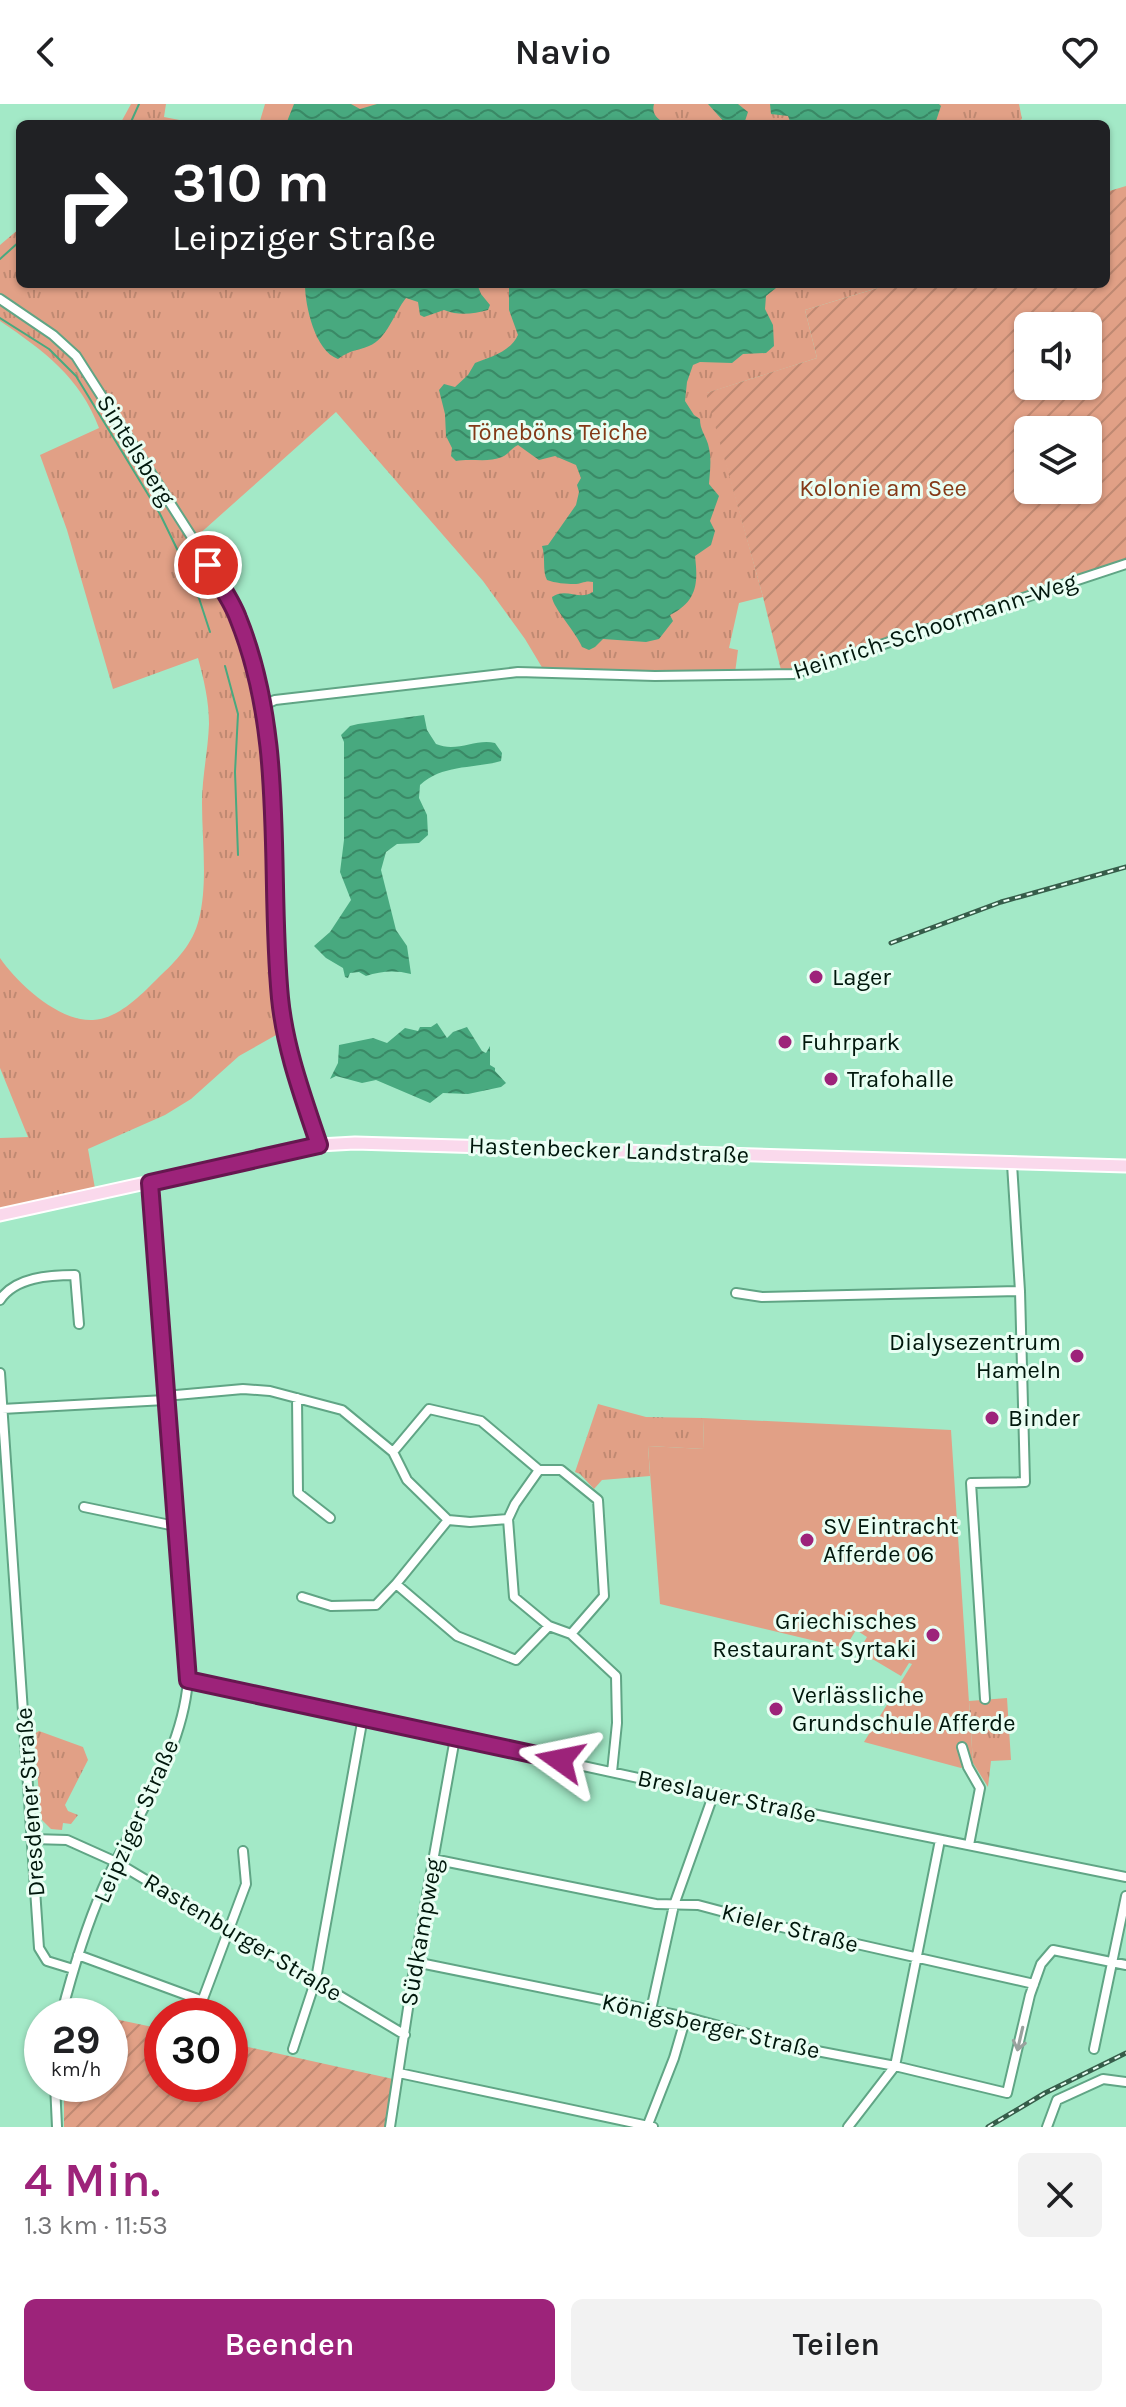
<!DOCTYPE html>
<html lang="de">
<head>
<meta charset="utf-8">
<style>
  :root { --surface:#fff; --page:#f2f2f2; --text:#202124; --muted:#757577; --accent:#9d237a }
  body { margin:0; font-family:Karla,sans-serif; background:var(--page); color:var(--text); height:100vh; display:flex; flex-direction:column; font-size:30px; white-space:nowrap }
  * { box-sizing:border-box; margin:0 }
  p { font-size:26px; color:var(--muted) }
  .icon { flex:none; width:44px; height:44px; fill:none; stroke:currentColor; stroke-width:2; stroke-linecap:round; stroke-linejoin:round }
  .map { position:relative; height:2023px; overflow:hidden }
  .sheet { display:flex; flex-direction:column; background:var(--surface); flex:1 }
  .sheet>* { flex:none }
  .banner { position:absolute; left:16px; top:16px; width:1094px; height:168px; border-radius:12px; box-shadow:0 2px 6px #0004; background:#202124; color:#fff; overflow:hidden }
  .controls { position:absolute; left:1014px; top:208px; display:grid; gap:16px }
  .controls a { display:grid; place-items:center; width:88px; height:88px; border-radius:12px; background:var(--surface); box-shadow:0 2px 6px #0004; font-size:40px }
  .speed { position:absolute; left:24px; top:1894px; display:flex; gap:16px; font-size:40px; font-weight:700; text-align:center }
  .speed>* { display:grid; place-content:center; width:104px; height:104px; border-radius:50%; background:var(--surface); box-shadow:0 2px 6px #0004; line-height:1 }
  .speed small { font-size:20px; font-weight:400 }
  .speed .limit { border:12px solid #d22; background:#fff; color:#111 }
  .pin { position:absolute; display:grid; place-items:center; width:68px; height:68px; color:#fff; margin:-34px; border:4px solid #fff; border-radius:50%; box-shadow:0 2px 8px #0007 }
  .me { position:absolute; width:88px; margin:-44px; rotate:282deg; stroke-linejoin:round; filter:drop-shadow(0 0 6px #0008) }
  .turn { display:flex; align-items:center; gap:28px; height:168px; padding:0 24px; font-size:36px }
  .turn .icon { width:104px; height:104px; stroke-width:2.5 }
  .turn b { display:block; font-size:56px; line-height:68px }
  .round { display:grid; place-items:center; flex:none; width:84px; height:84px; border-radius:12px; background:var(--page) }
  .overview { display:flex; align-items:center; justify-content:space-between; height:136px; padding:0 24px }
  h1 { font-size:48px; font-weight:600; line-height:60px; color:var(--accent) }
  .primary-button { display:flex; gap:16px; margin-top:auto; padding:16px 24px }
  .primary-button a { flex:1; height:92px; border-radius:12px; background:var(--accent); color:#fff; font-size:32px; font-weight:600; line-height:92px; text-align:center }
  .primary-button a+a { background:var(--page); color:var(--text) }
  header { display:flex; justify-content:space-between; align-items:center; height:104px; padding:0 24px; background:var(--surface); font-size:36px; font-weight:600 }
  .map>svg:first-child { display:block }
</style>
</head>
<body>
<header><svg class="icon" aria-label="back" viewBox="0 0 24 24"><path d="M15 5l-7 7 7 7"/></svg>Navio<svg class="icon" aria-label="heart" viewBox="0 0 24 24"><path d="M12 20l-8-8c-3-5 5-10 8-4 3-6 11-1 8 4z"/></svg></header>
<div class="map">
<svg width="1126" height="2023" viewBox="0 0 1126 2023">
  <defs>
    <pattern id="grass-tufts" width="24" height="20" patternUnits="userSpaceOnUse" patternTransform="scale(2)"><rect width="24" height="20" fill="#e1a086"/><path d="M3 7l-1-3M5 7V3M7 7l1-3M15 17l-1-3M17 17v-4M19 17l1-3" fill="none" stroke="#bf8972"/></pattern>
    <pattern id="garden-furrows" width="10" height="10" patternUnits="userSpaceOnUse" patternTransform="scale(2)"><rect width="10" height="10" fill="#e1a086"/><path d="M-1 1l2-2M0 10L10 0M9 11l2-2" fill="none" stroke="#bf8972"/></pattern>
    <pattern id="water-waves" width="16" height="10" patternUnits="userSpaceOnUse" patternTransform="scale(2)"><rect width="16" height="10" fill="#48a97f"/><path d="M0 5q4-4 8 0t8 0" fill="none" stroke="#3a8966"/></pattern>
  </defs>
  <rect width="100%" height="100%" fill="#a3e9c7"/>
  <path fill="url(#grass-tufts)" d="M131 0H166L164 13 200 20H120Z
    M265 0H1019L1022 15 1013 20H259Z
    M20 124V180H891L805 206 817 254 707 289 763 493 739 499 729 544 738 546 735 569H653L543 565 525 535 483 477 336 308 196 433 79 250 55 229 0 191V141Z
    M0 199C26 216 52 232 73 255 94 277 105 308 122 333 147 371 238 496 237 534L243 540 260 603 275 717 285 926 239 952 191 995 165 1011 88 1045 96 1090 0 1112V1034L28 1033 0 964V854C17 879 59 918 93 916 118 915 141 891 158 874 176 857 193 840 199 815 208 779 202 737 202 699 202 673 208 647 209 620 209 597 204 576 198 554L113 585 67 426 40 351 99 324C80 273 44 247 0 217Z
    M598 1300 646 1313 703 1314 704 1345 648 1342 650 1372 602 1376 594 1385 580 1370 575 1368Z
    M1007 1594 1011 1656 991 1657 988 1683 973 1659 969 1597Z
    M39 1627 83 1643 88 1656 65 1701 68 1707 78 1711 71 1720 63 1719 62 1726 51 1725 41 1715 34 1630Z"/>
  <path fill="url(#garden-furrows)" fill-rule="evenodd" d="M1126 82V458L782 570 763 493 706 289 817 254 805 206 891 180H1106V88ZM1028 222H1088V282H1028ZM1028 326H1088V386H1028Z
    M110 1914 162 1925V1980H230V1939L393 1975 385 2023H64V1980H110Z"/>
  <path fill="#e1a086" d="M703 1314 951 1326 973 1659 961 1664 864 1638 912 1560 909 1559 901 1572 859 1547 867 1533 856 1526 845 1544 660 1500 648 1342 704 1345Z"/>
  <path fill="url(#water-waves)" d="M294 0H351L360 5 377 0H654C651 11 659 17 668 20H286Z
    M708 0H738L748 8 744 20H726Z
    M770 0H939L941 2 935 20H791L788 12 771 10Z
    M305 180H477L481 190 490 201 488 206C473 210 459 212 444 206L424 213 420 211 418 198 406 194C394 209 387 235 369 242 356 247 350 246 338 255 315 247 305 202 305 180Z
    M509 180H781L766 192 765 205 773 221 774 242 766 249 743 250 732 259 700 258 693 261 687 278 685 297 694 311 700 315C700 326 705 330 708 340 712 354 710 366 709 380L719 392 710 417 715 427 711 441 695 452C698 478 698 497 670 511L673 517 659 535 646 538 603 535 595 543 589 546 582 543C576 528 553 504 552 493 566 483 579 497 593 488V478C585 476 582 480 574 480 566 480 555 479 547 476 542 466 546 454 542 442L548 441 576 401 579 388 577 381 581 374 576 361 555 352 539 356 518 341C511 344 509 350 502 353 488 359 471 354 456 357L451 352 452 344 446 332 445 310 439 286 444 280 455 283 468 271 475 259C491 253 510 248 518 231L509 206Z
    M424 611 427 626 436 640C457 649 476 634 495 639L502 649 501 657C473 665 443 660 420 681L419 694 427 711 428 731 419 739 397 740 386 748 381 766 396 826 407 842 411 870C395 866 381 867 366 872L359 868 350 869 348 874 345 873 343 864 326 854 314 842 330 828 351 796 340 768 344 736V638L341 631 350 622 358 620Z
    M437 919 447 934 453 928 467 923 482 947 486 949 490 942V961L495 964V967L506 979 501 983 468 990 443 989 430 999 376 976 362 979 336 972 330 975 338 959 339 941 373 934 387 939 405 924 418 927 420 923H431Z"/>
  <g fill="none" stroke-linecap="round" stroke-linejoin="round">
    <path stroke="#48a97f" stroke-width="2" d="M130 20 139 0
      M0 155 20 137
      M0 214 49 245 76 272 160 410 195 482 210 528
      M225 562 238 610 235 668 238 751"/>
    <defs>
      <path id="minor" d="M0 195 53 231 76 252 195 438 237 511 244 531 264 601 275 717 280 893 285 926 319 1041
        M264 601 275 596 518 568 655 572 793 570 1126 460
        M736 1189 762 1193 1020 1187
        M0 1196C15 1173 50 1171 75 1171L79 1220
        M0 1269 39 1844 47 1857 73 1865
        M165 1292 243 1285 270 1287 342 1306 393 1348 407 1376 448 1416 470 1418 508 1415 514 1493 549 1522 571 1530 616 1572 617 1619 612 1668
        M297 1294 298 1389 330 1414
        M2 1305 165 1296
        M393 1348 429 1305 481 1317 539 1366H561L598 1396 604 1492 571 1530
        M84 1403 175 1422
        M508 1415 515 1400 539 1366
        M396 1480 457 1532 516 1556 549 1522
        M302 1493 331 1502 376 1501 396 1480 448 1416
        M188 1576 675 1682 1126 1773
        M985 1595 971 1379 1025 1378 1020 1187 1012 1060
        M962 1643 968 1663 980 1684 969 1741
        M33 1735 67 1736 116 1758 405 1931
        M433 1755 656 1800 698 1801 777 1822 1034 1880
        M78 1851 203 1897
        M415 1858 686 1913 796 1943 895 1962 1007 1989 1030 1891 1041 1860 1053 1846 1126 1861
        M651 1906 674 1801 714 1689
        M198 1908 246 1780 243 1747
        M61 1912C72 1869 85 1825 103 1784 133 1716 182 1652 188 1576L150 1079
        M293 1945 316 1875 363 1613
        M1094 1945 1126 1792
        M399 1969 653 2023
        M55 1980 57 2023
        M390 2023 415 1858 455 1634
        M647 2023 674 1954 686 1913
        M848 2023 895 1962 940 1736
        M1047 2023 1057 1996 1103 1975 1126 1978"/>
      <path id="major" d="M0 1111 319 1041 355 1039 1126 1062"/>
    </defs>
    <use href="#minor" stroke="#60a585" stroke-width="12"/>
    <use href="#major" stroke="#fff" stroke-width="15"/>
    <use href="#minor" stroke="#fff" stroke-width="8"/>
    <use href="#major" stroke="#fad9ec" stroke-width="11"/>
    <defs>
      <path id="rail" d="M891 839 1001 798 1126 763
        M988 2023 1045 1989 1126 1949"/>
    </defs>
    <use href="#rail" stroke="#365d4a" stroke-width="5"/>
    <use href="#rail" stroke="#e9fef3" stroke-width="2" stroke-dasharray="6" stroke-linecap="butt"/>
  </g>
  <defs><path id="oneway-shaft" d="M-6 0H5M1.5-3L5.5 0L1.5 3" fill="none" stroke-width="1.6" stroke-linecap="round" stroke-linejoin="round" transform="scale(2)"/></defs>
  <use stroke="#99a29e" href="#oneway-shaft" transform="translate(1020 1935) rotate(103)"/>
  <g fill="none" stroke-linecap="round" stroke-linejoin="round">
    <defs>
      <path id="route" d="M208 461C218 478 231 495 238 514 287 635 268 767 280 894 285 945 303 993 319 1041L150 1079 188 1576 560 1656"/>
    </defs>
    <use href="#route" stroke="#66174f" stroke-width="20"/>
    <use href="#route" stroke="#9d237a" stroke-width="14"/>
  </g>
  <g fill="#9d237a" stroke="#e9fef3" stroke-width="3">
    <circle cx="816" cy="873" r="8"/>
    <circle cx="785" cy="938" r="8"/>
    <circle cx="831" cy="975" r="8"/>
    <circle cx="1077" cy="1252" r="8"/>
    <circle cx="992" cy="1314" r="8"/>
    <circle cx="807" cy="1436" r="8"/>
    <circle cx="933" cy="1531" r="8"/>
    <circle cx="776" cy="1605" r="8"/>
  </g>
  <g text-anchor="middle" stroke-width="6" stroke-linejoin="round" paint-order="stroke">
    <g font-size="24" fill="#843917" stroke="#e9fef3">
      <text x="558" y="336">Töneböns Teiche</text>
      <text x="883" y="392">Kolonie am See</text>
    </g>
    <g font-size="24" fill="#00170c" stroke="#e9fef3">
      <text transform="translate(136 346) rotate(58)" y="8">Sintelsberg</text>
      <text transform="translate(935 522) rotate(-18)" y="8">Heinrich-Schoormann-Weg</text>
      <text transform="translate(609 1046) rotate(2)" y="8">Hastenbecker Landstraße</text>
      <text transform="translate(727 1692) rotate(12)" y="8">Breslauer Straße</text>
      <text transform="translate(30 1698) rotate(-94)" y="8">Dresdener Straße</text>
      <text transform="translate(136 1717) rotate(-66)" y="8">Leipziger Straße</text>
      <text transform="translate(790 1824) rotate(14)" y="8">Kieler Straße</text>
      <text transform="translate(421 1828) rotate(-80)" y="8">Südkampweg</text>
      <text transform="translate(243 1833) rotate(31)" y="8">Rastenburger Straße</text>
      <text transform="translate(711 1922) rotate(13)" y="8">Königsberger Straße</text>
    </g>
    <g font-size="24" fill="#00170c" stroke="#e9fef3" text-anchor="start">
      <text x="832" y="881">Lager</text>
      <text x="801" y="946">Fuhrpark</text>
      <text x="847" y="983">Trafohalle</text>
      <text x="1061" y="1246" text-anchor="end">Dialysezentrum<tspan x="1061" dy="28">Hameln</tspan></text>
      <text x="1008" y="1322">Binder</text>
      <text x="823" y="1430">SV Eintracht<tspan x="823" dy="28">Afferde 06</tspan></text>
      <text x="917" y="1525" text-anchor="end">Griechisches<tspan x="917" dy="28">Restaurant Syrtaki</tspan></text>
      <text x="792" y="1599">Verlässliche<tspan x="792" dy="28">Grundschule Afferde</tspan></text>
    </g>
  </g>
</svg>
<div class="controls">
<a><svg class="icon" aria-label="sound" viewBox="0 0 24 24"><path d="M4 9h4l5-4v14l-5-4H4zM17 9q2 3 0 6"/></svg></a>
<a><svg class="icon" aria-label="layers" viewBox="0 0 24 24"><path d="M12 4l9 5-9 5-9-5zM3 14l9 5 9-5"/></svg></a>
</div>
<div class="speed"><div>29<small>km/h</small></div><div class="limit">30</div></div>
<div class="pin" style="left:208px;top:461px;background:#d93025"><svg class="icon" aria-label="arrive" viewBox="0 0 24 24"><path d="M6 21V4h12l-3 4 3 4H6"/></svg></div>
<svg class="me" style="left:560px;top:1656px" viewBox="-20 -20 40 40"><path d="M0-17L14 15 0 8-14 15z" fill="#9d237a" stroke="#fff" stroke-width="4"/></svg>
<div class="banner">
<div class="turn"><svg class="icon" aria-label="right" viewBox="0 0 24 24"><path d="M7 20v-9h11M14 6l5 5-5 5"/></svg><div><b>310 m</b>Leipziger Straße</div></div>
</div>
</div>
<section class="sheet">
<div class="overview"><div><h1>4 Min.</h1><p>1.3 km · 11:53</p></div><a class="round"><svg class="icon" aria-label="close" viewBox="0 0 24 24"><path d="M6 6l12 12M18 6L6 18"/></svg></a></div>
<div class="primary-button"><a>Beenden</a><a>Teilen</a></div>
</section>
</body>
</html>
